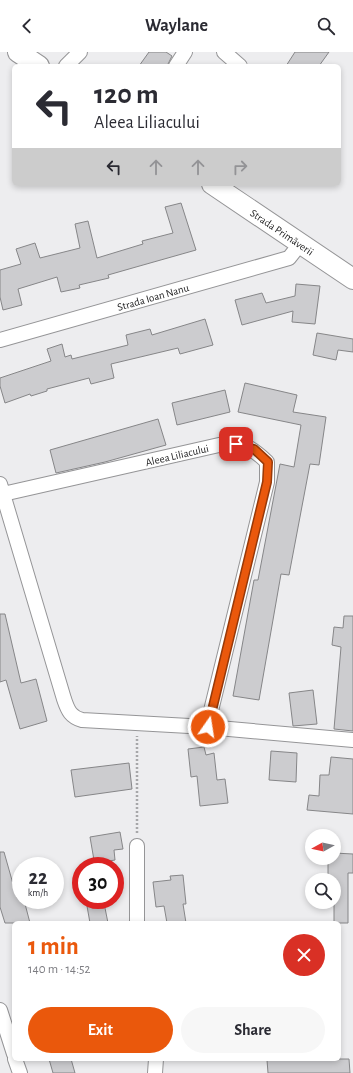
<!DOCTYPE html>
<html lang="en">
<head>
<meta charset="utf-8">
<style>
  :root { --surface:#fff; --page:#f7f7f7; --text:#2b2b33; --muted:#7c7c81; --accent:#ea580c }
  body { margin:0; font-family:"Alegreya Sans",sans-serif; background:var(--page); color:var(--text); height:100vh; display:flex; flex-direction:column; font-size:15px; white-space:nowrap }
  * { box-sizing:border-box; margin:0 }
  p { font-size:13px; color:var(--muted) }
  .icon { flex:none; width:22px; height:22px; fill:none; stroke:currentColor; stroke-width:2; stroke-linecap:round; stroke-linejoin:round }
  .map { position:relative; flex:1; overflow:hidden }
  .side { position:absolute; left:12px; top:869px; width:329px; height:140px; display:flex; flex-direction:column; background:var(--surface); border-radius:6px; box-shadow:0 2px 6px #0003 }
  .side>* { flex:none }
  .guide { position:absolute; left:12px; top:12px; width:329px; height:122px; border-radius:6px; box-shadow:0 2px 6px #0003; background:#fff; color:var(--text); overflow:hidden }
  .needle { width:26px; rotate:262deg }
  .tools { position:absolute; left:305px; top:777px; display:grid; gap:8px }
  .tools a { display:grid; place-items:center; width:36px; height:36px; border-radius:50%; background:var(--surface); box-shadow:0 2px 6px #0003; font-size:20px }
  .speed { position:absolute; left:12px; top:805px; display:flex; gap:8px; font-size:20px; font-weight:700; text-align:center }
  .speed>* { display:grid; place-content:center; width:52px; height:52px; border-radius:50%; background:var(--surface); box-shadow:0 2px 6px #0003; line-height:1 }
  .speed small { font-size:10px; font-weight:400 }
  .speed .limit { border:6px solid #d22; background:#fff; color:#111 }
  .pin { position:absolute; display:grid; place-items:center; width:34px; height:34px; color:#fff; margin:-17px; border-radius:8px; box-shadow:0 2px 6px #0006 }
  .me { position:absolute; width:44px; margin:-22px; rotate:13deg; stroke-linejoin:round; filter:drop-shadow(0 0 3px #0008) }
  .turn { display:flex; align-items:center; gap:14px; height:84px; padding:0 16px; font-size:18px }
  .turn .icon { width:52px; height:52px; stroke-width:2.5 }
  .turn b { display:block; font-size:28px; line-height:34px }
  .lanes { display:flex; align-items:center; height:38px; padding:0 16px; background:#0003; justify-content:center; gap:20px; direction:ltr }
  .lanes .off { opacity:.35 }
  .round { display:grid; place-items:center; flex:none; width:42px; height:42px; border-radius:21px; background:var(--page) }
  .head { display:flex; align-items:center; justify-content:space-between; height:68px; padding:0 16px }
  h1 { font-size:24px; font-weight:700; line-height:30px; color:var(--accent) }
  .primary-button { display:flex; gap:8px; margin-top:auto; padding:8px 16px }
  .primary-button a { flex:1; height:46px; border-radius:24px; background:var(--accent); color:#fff; font-size:16px; font-weight:700; line-height:46px; text-align:center }
  .primary-button a+a { background:var(--page); color:var(--text) }
  header { display:flex; justify-content:space-between; align-items:center; height:52px; padding:0 16px; background:var(--surface); font-size:18px; font-weight:700 }
  .map>svg:first-child { display:block }
</style>
</head>
<body>
<header><svg class="icon" aria-label="back" viewBox="0 0 24 24"><path d="M15 5l-7 7 7 7"/></svg>Waylane<svg class="icon" aria-label="search" viewBox="0 0 24 24"><circle cx="10" cy="10" r="6"/><path d="M15 15l6 6"/></svg></header>
<div class="map">
<svg width="353" height="1021" viewBox="0 0 353 1021">
  <rect width="100%" height="100%" fill="#ededef"/>
  <path fill="#cccccf" stroke="#868688" d="M149 0H166L172 4 167 14H139Z
    M295 0H329L319 14H286Z
    M181 151 196 198 136 215 108 223 109 226 79 233 80 236 61 240 57 225 18 237 22 253 3 258 0 245V218L21 212 16 197 35 191 40 206 80 196 75 172 88 169 97 206 143 192 142 189 173 181 165 155Z
    M296 232 320 234 315 272 292 270 293 259 242 273 235 248 262 241 266 251 295 244Z
    M205 267 213 293 180 302 178 296 111 312 114 326 91 332 89 326 47 337V339L31 344 30 342 5 351 0 334V326L51 309 47 297 62 292 65 305 71 303 72 307 128 293 126 283 150 277 152 283Z
    M317 281 353 287V300L338 298 336 308 313 303Z
    M245 331 297 343 293 360 326 365 319 413 310 412 289 523 281 522 259 648 233 644 254 528H258L280 412 294 415 301 373 238 360Z
    M225 338 230 360 177 373 172 351Z
    M158 367 166 393 105 410 56 421 50 398Z
    M0 562H5L21 631 36 627 47 669 20 677 6 628 0 630Z
    M344 564H353V679L334 677 341 595 332 593 334 575 343 576Z
    M313 638 317 672 293 674 289 641Z
    M204 695 206 703 214 701 217 728 225 727 228 751 200 754 197 724 191 725 188 697Z
    M271 699 297 701 296 730 269 728Z
    M331 705 353 707V762L307 758 309 743 319 744 320 723H329Z
    M129 711 132 737 75 745 71 718Z
    M120 780 123 797 114 798 115 808 109 809V814H95L90 785Z
    M0 800H4L17 846 21 845V848H24L30 871H5L0 855Z
    M334 801 353 802V821H348V871H334V828H328V806H334Z
    M183 823 186 852H183L186 871H167L164 854 156 855 153 830 171 828 170 824Z
    M104 851 108 871H90L87 854Z
    M49 1007H71L75 1021H53Z
    M292 1007H349L350 1021H268L267 1008Z"/>
  <g fill="none" stroke-linecap="round" stroke-linejoin="round">
    <defs>
      <path id="minor" d="M224 0 240 14
        M66 14 80 0
        M176 14 185 0
        M0 288 289 206 300 192
        M0 432 64 647C68 659 71 665 82 668L207 675 353 688
        M3 442 219 393C244 391 249 393 267 410V430L207 675
        M137 794V871
        M0 958 14 1002
        M15 1007 20 1021
        M155 1021 156 1007"/>
      <path id="secondary" d="M18 0 39 14
        M212 132 353 227"/>
    </defs>
    <use href="#minor" stroke="#959597" stroke-width="16"/>
    <use href="#secondary" stroke="#959597" stroke-width="22"/>
    <path stroke="#a7a7a9" stroke-width="2.5" stroke-dasharray="2 2" stroke-linecap="butt" d="M137 781V684"/>
    <use href="#minor" stroke="#fff" stroke-width="14"/>
    <use href="#secondary" stroke="#fff" stroke-width="20"/>
  </g>
  <g fill="none" stroke-linecap="round" stroke-linejoin="round">
    <defs>
      <path id="route" d="M208 675 267 430 268 410 254 397 236 392"/>
    </defs>
    <use href="#route" stroke="#983908" stroke-width="10"/>
    <use href="#route" stroke="#ea580c" stroke-width="7"/>
  </g>
  <g text-anchor="middle" stroke-width="4" stroke-linejoin="round" paint-order="stroke">
    <g font-size="11" fill="#232324" stroke="#fff">
      <text transform="translate(282 180) rotate(34)" y="4">Strada Primăverii</text>
      <text transform="translate(153 245) rotate(-16)" y="4">Strada Ioan Nanu</text>
      <text transform="translate(177 403) rotate(-13)" y="4">Aleea Liliacului</text>
    </g>
  </g>
</svg>
<div class="tools">
<a><svg class="needle" viewBox="-14 -14 28 28"><path d="M0-13l5 13h-10z" fill="#e53935"/><path d="M0 13l5-13h-10z" fill="#7c7c81"/></svg></a>
<a><svg class="icon" aria-label="search" viewBox="0 0 24 24"><circle cx="10" cy="10" r="6"/><path d="M15 15l6 6"/></svg></a>
</div>
<div class="speed"><div>22<small>km/h</small></div><div class="limit">30</div></div>
<div class="pin" style="left:236px;top:392px;background:#d93025"><svg class="icon" aria-label="arrive" viewBox="0 0 24 24"><path d="M6 21V4h12l-3 4 3 4H6"/></svg></div>
<svg class="me" style="left:208px;top:675px" viewBox="-20 -20 40 40"><circle r="17" fill="#ea580c" stroke="#fff" stroke-width="3"/><path d="M0-11L8 9 0 5-8 9z" fill="#fff"/></svg>
<div class="guide">
<div class="turn"><svg class="icon" aria-label="left" viewBox="0 0 24 24"><path d="M17 20v-9H6M10 6l-5 5 5 5"/></svg><div><b>120 m</b>Aleea Liliacului</div></div>
<div class="lanes"><svg class="icon" aria-label="left" viewBox="0 0 24 24"><path d="M17 20v-9H6M10 6l-5 5 5 5"/></svg><svg class="icon off" aria-label="ahead" viewBox="0 0 24 24"><path d="M12 20V5M6 11l6-6 6 6"/></svg><svg class="icon off" aria-label="ahead" viewBox="0 0 24 24"><path d="M12 20V5M6 11l6-6 6 6"/></svg><svg class="icon off" aria-label="right" viewBox="0 0 24 24"><path d="M7 20v-9h11M14 6l5 5-5 5"/></svg></div>
</div>
<section class="side">
<div class="head"><div><h1>1 min</h1><p>140 m · 14:52</p></div><a class="round" style="background:#d93025;color:#fff"><svg class="icon" aria-label="close" viewBox="0 0 24 24"><path d="M6 6l12 12M18 6L6 18"/></svg></a></div>
<div class="primary-button"><a>Exit</a><a>Share</a></div>
</section>
</div>
</body>
</html>
